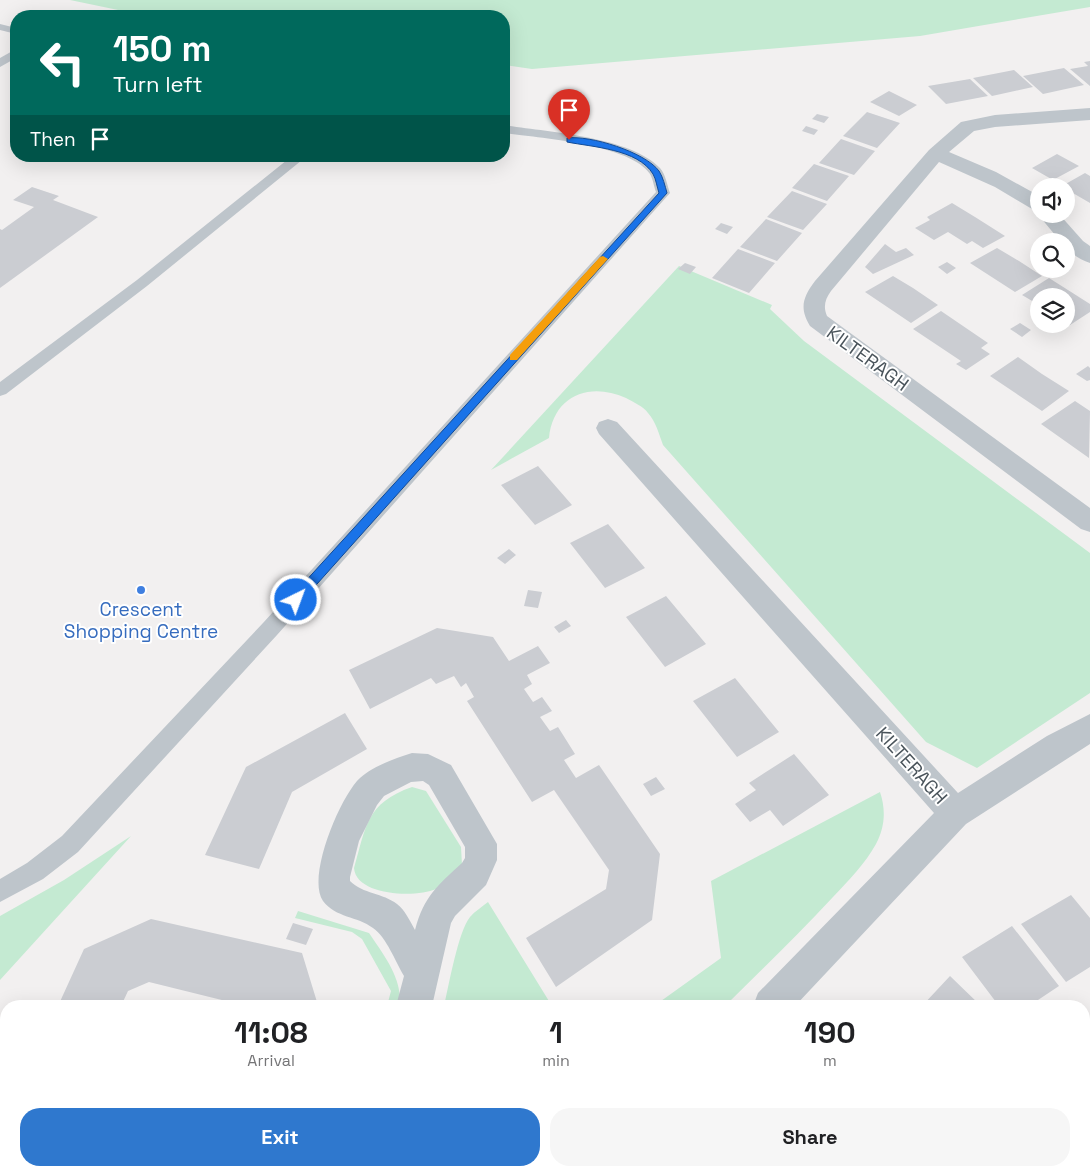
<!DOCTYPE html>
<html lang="en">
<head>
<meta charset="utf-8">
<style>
  :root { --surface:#fff; --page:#f6f6f6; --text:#202124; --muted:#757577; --accent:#2f78ce }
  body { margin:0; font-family:"Space Grotesk",sans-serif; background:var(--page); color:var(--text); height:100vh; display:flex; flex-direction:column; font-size:19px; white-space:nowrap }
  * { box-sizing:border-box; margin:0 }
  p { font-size:16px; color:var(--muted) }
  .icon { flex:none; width:28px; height:28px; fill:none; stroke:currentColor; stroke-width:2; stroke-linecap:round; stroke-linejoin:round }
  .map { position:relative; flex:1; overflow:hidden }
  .panel { position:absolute; left:0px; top:1000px; width:1090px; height:176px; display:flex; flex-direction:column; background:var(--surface); border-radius:20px 20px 0 0; box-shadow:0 5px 20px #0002 }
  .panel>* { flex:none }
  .banner { position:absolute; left:10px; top:10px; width:500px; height:152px; border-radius:20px; box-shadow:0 5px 20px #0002; background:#00695c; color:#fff; overflow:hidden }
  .tools { position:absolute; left:1030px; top:178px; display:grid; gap:10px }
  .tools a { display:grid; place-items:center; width:45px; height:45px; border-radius:50%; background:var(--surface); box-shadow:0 5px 20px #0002; font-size:25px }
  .pin { position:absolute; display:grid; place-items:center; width:42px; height:42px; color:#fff; margin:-51px -21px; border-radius:50% 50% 50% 0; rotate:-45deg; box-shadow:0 0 5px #0007 }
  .pin .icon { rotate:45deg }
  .me { position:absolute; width:55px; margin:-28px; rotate:42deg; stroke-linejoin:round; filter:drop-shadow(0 0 4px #0008) }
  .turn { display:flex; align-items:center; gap:18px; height:105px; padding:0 20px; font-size:22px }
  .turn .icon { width:65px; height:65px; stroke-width:2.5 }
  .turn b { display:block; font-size:35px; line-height:42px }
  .then { display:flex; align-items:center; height:48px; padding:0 20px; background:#0003; gap:10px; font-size:19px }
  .eta { display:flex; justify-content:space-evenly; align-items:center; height:85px; text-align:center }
  .eta b { font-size:30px; font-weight:700; line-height:35px }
  .button { display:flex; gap:10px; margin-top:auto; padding:10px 20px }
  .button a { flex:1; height:58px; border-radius:20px; background:var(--accent); color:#fff; font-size:20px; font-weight:700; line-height:58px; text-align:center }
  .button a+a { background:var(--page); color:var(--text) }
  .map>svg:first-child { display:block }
</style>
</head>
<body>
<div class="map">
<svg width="1090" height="1176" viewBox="0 0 1090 1176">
  <rect width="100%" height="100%" fill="#f2f0f0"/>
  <path fill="#c4ead2" d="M70 0H1090V7L920 36 532 69 504 65V16H147Z
    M679 266 772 305 770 309 804 341 1090 553V693L977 768 926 742 663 445C659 434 656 422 648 413 643 406 633 402 626 398 589 381 553 396 549 438L491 470Z
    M412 787 426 791 461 847 462 865C454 872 445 884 436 889 416 898 356 896 354 868 366 827 366 803 412 787Z
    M880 792C886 810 885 827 876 844 865 864 848 881 833 897 798 935 761 970 725 1006H654L721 958 711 881Z
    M131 836 0 980V916L64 880Z
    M488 902 552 1006H444C449 985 458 932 470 917 475 911 482 907 488 902Z
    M298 911 369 933C383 954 404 980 399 1006H387L391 991 362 939 352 932 295 918Z
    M403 1170H562L556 1176H401Z"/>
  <path fill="#cbcdd2" d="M1090 61V86L1070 69 1088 66 1084 62Z
    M1064 68 1084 85 1043 94 1023 76Z
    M1014 70 1033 87 992 96 973 78Z
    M970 79 988 96 946 104 928 86Z
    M889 91 917 105 899 116 870 102Z
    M867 112 900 123 877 148 843 136Z
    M817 114 829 117 824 123 812 119Z
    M806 126 818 130 814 135 802 131Z
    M841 139 875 151 854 175 819 163Z
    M1057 154 1079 166 1053 180 1032 168Z
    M814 164 849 176 827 201 792 188Z
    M1085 173 1090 176V203L1066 189V186H1062Z
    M32 187 59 196 53 200 98 217 0 288V229L2 230 34 207 13 200Z
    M792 191 827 204 803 230 767 217Z
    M952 203 975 217 1005 236 983 248 972 241 967 244 948 232 934 240 915 228 930 220 927 217Z
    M766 219 802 233 777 261 740 247Z
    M721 223 733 227 727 234 715 229Z
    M885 244 896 252 906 248 914 255 873 274 865 267Z
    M997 248 1019 261 1042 276 1015 292 970 263Z
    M738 249 775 263 749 293 712 278Z
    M947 262 956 268 947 274 938 267Z
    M685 263 696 267 690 274 678 269Z
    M893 276 913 288 938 305 911 323 865 292Z
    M1049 278 1090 304V312L1070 325 1066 323V296H1039V305L1022 295Z
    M941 311 988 343 981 348 990 354 966 370 956 364 961 361 913 329Z
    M1020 323 1031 330 1022 337 1010 329Z
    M1018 357 1042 374 1069 391 1042 411 990 376Z
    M1088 366 1090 368V380L1087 381 1076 374Z
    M1075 401 1090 411 1089 458 1041 424Z
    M538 466 572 505 535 525 501 485Z
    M608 524 645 568 605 588 570 543Z
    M509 549 516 555 505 564 497 558Z
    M528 590 542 592 538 608 524 606Z
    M666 596 706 644 665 667 626 617Z
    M566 620 571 626 559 633 554 627Z
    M437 628 493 637 509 661 538 646 550 663 527 675 532 684 524 689 533 702 542 697 552 711 540 717 550 731 558 727 575 754 564 760 576 778 599 765 660 854 652 920 556 987 526 938 606 889 609 870 554 790 532 802 467 701 474 697 466 683 461 687 454 676 436 684 431 678 370 709 349 670Z
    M735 678 779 732 737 757 693 701Z
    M345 713 367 749 292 792 259 869 205 855 246 767Z
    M794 754 829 795 783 826 770 810 750 822 735 804 756 790 749 783Z
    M656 777 665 789 651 796 643 784Z
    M1071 895 1090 918V967L1066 982 1021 924Z
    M151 919 302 953 317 1002 316 1006H246L149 982 128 991 121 1006H58L84 949Z
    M293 923 313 929 306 945 286 939Z
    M1012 926 1059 986 1029 1006H999L962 957Z
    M950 976 981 1006H922Z
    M6 1094V1170H41L39 1176H0V1108Z
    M198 1170H267L265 1176H196Z
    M316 1170H338L337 1176H315Z"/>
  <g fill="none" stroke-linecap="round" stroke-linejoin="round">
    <path fill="#bec5cb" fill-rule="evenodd" d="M0 24 16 28V34L0 30Z
      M16 49V58L0 67V58Z
      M504 125C546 132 630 136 660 168 666 175 667 185 670 193L277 635 78 852 43 879 0 902V879L27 863 62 836 263 623 656 192C654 187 653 179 650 174 630 144 538 138 504 133Z
      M292 156H307L147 286 6 394 0 396V382L137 280Z"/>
    <path fill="#bec5cb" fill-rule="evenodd" d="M1090 108V120L995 127 974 131 949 152 996 172 1034 193 1039 196V211L1032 209 995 187 939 162 831 291C825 299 823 307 827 316L1090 508V532L1081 529 810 326C799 308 803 297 815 281L929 150 961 122 995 115Z
      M1039 213 1059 214 1083 241 1090 246V263C1081 260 1073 255 1066 248V241H1060L1041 218Z
      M608 419 617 422 958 793 1047 736 1090 714V744L966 824 795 1006H753L758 993 934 813 599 434 596 428 599 422Z
      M412 753 428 754 451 765 497 844V860L486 885 455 916 451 923 432 1006H396L404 976C395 961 387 938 373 928 357 916 336 918 323 901 306 877 341 795 360 778 373 766 396 758 412 753ZM423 781 429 785 465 847V858L462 863C438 885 424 896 415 930 410 921 405 910 397 904 383 893 363 894 350 881V877L359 841 377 805 384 796 411 782Z
      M102 1170H141L139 1176H100Z
      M356 1170H394L392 1176H354Z
      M583 1170H625L623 1176H581Z"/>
  </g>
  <path fill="#1a73e8" stroke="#114b97" d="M567 138C590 135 645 152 659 171 663 177 665 186 667 193L300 603H292L290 600 292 596 659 193C657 187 656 179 653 174 638 149 592 147 567 142Z"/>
  <path fill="#f59e0b" d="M603 256 608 259 606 261 517 360H510V355L600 257Z"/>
  <circle fill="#3f7fe0" stroke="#fff" stroke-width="2" cx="141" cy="590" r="5"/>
  <g text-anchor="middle" stroke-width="4" stroke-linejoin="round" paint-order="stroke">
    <g font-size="19" fill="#4a545b" stroke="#fff">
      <text transform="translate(868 358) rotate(36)" y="7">KILTERAGH</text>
      <text transform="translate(912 765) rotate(48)" y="7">KILTERAGH</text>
    </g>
    <g font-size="19" fill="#366cbe" stroke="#fff">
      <text x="141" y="616">Crescent<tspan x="141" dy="22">Shopping Centre</tspan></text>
    </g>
  </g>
</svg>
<div class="tools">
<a><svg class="icon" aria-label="sound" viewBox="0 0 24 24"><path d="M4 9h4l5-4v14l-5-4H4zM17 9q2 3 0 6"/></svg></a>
<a><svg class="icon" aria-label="search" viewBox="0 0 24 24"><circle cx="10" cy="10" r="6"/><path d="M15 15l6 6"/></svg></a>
<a><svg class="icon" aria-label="layers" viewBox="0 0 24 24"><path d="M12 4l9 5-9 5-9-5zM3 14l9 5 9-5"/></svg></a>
</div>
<div class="pin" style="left:569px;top:140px;background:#d93025"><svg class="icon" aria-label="arrive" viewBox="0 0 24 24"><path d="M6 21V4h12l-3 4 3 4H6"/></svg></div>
<svg class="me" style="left:296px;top:600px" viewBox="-20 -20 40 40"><circle r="17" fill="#1a73e8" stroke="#fff" stroke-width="3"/><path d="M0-11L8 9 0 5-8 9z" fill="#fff"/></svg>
<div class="banner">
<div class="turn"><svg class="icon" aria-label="left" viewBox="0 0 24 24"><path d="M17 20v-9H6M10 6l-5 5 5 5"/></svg><div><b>150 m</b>Turn left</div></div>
<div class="then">Then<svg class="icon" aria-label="arrive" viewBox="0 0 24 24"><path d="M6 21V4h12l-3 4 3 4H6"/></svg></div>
</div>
<section class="panel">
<div class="eta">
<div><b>11:08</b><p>Arrival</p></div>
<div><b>1</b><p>min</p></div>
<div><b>190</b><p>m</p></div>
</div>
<div class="button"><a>Exit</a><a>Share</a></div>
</section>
</div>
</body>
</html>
